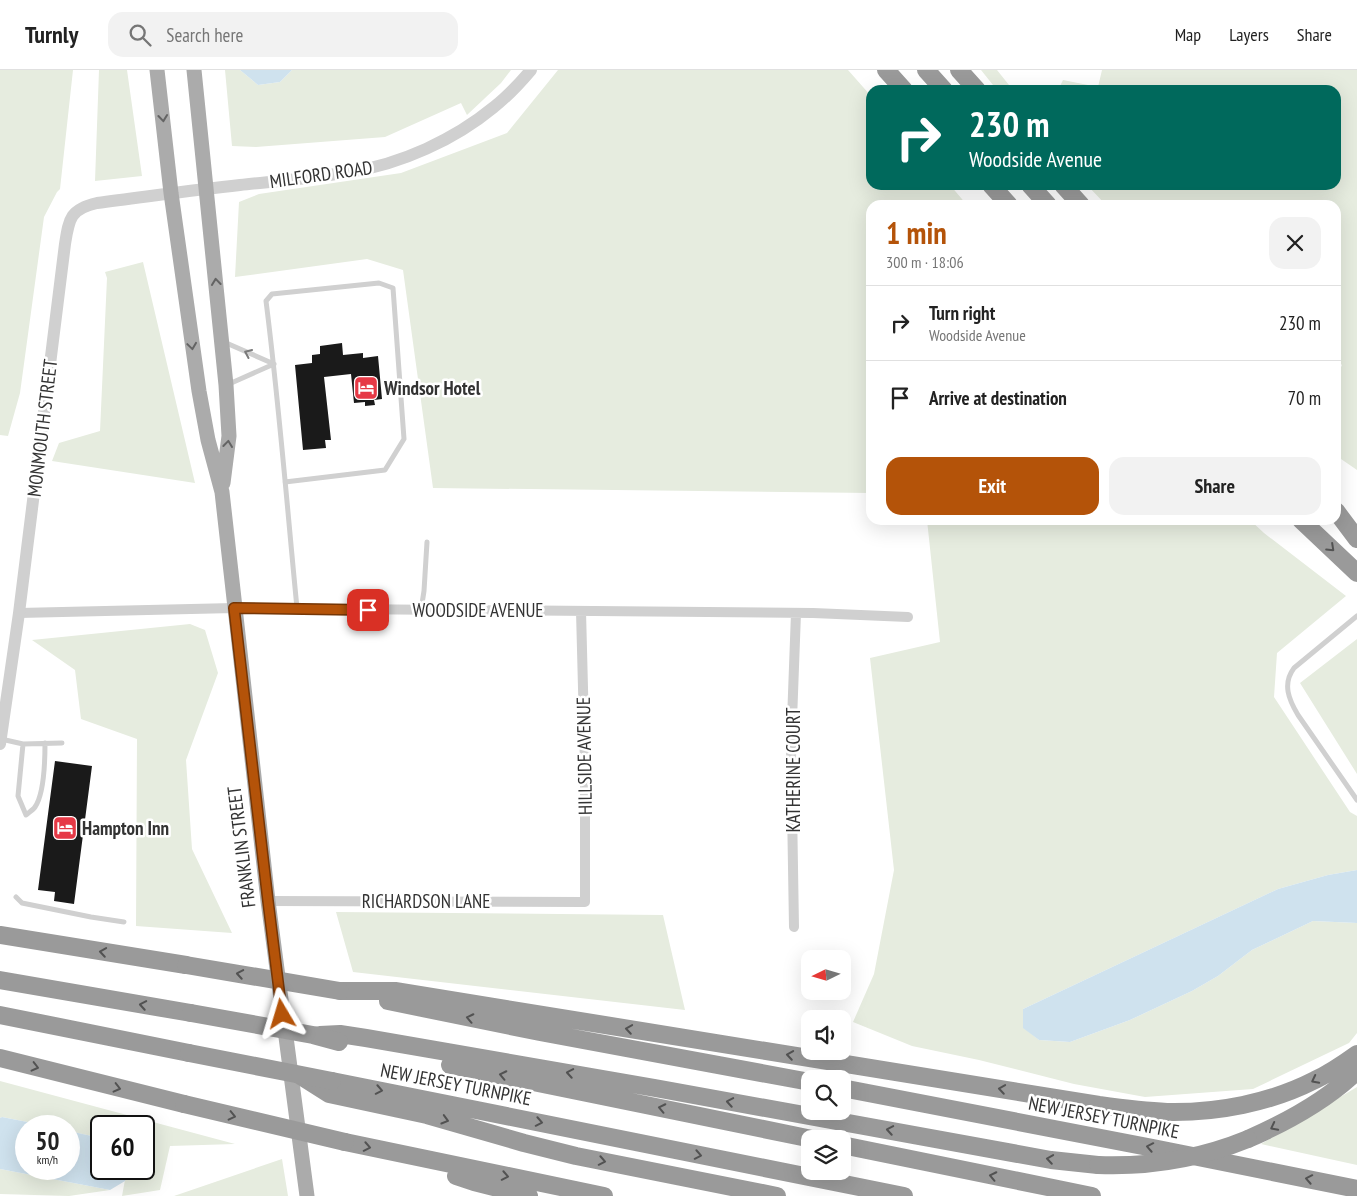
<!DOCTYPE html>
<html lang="en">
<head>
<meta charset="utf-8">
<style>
  :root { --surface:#fff; --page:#f2f2f2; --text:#222; --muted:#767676; --line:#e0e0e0; --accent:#b45309 }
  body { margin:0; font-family:"PT Sans Narrow",sans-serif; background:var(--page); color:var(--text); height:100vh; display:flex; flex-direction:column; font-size:19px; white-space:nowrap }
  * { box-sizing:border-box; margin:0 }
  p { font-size:16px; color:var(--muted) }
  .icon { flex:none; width:28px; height:28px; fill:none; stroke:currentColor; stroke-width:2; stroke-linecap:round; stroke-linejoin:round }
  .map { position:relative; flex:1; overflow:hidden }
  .panel { position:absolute; left:866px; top:130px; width:475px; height:325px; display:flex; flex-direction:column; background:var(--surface); border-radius:15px; box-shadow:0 5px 20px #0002 }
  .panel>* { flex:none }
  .banner { position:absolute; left:866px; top:15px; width:475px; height:105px; border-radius:15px; box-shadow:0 5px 20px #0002; background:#00695c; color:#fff; overflow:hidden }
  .needle { width:32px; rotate:265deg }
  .controls { position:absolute; left:801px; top:880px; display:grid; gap:10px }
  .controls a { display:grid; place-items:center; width:50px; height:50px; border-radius:10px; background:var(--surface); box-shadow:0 5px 20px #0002; font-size:25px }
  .speed { position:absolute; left:15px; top:1045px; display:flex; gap:10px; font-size:25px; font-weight:700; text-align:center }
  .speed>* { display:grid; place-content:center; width:65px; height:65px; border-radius:50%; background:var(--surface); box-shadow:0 5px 20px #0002; line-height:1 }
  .speed small { font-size:12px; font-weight:400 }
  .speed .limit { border:2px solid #111; border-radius:8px; background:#fff; color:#111 }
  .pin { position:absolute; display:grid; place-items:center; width:42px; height:42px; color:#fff; margin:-21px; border-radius:10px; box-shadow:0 2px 8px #0006 }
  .me { position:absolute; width:55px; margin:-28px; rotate:353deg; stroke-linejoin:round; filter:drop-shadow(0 0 4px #0008) }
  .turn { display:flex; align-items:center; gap:18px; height:105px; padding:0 20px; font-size:22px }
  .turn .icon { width:65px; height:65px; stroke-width:2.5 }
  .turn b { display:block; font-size:35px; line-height:42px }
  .round { display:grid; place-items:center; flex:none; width:52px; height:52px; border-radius:15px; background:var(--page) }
  .overview { display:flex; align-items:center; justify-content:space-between; height:85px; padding:0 20px }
  h1 { font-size:30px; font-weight:600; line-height:38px; color:var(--accent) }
  .button { display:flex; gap:10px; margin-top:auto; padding:10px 20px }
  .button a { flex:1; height:58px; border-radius:15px; background:var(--accent); color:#fff; font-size:20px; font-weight:600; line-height:58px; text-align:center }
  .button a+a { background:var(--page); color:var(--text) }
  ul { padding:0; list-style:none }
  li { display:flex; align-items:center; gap:15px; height:75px; padding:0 20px; border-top:1px solid var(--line) }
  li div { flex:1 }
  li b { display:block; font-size:19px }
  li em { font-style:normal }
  header { display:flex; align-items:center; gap:30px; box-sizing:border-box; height:70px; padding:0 25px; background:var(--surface); border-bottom:1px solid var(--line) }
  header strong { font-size:24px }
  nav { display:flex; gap:28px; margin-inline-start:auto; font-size:18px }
  .search { width:350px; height:45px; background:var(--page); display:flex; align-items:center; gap:12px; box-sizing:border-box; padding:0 18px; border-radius:15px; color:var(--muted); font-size:19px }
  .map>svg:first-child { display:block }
</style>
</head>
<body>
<header>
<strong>Turnly</strong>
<div class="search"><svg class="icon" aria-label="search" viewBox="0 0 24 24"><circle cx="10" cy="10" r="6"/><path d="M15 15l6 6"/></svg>Search here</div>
<nav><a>Map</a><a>Layers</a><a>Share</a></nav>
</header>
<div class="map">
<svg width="1357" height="1126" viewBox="0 0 1357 1126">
  <rect width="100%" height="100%" fill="#fff"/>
  <path fill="#e6ecdf" d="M0 0H73L60 119 57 122 44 147 20 323 8 366 0 365Z
    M99 0H127L142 106 95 111Z
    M225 0H240L258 15 280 12 292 0H511L501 13 467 45 461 33 385 67 256 77 232 76Z
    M558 0H848L871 26V115H950L967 135H871V423L433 418 403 200 367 189 235 207 239 132 259 124 401 103 507 63Z
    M981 0H997L1013 20H997Z
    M1102 0H1357V400L1341 389 1336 381V308L1342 295 1336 289V135H1106L1087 115H1336V20H1058L1063 10 1098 17Z
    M143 192 195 413 52 391 59 373 100 361 107 208 105 202Z
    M927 450H1250L1264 463 1346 526 1277 583 1274 627 1350 742 1357 746V800L1328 805 1278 819 1023 939V957L1039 970 1070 972 1130 950 1192 921 1218 906 1252 880 1313 851 1357 853V963L1349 973 1253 1019 1145 1027 1074 1014 979 990 912 976 853 952 874 904 894 800 870 588 940 572Z
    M190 554 205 560 218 603 186 690 192 779 232 863 136 856 137 669 81 649 75 600 32 570Z
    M1357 569V704L1300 613Z
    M336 842 663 845 685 940 353 902Z
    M0 1011 235 1074 170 1076 160 1120 122 1126 127 1099H144V1056H101V1068L69 1061V1056H48L2 1047 0 1048Z
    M1357 1017V1095L1261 1074Z
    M282 1089 288 1126H174Z
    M0 1099 110 1120 69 1126 0 1124Z"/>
  <path fill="#cfe2ee" d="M240 0H292L280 12 258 15Z
    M1357 800V853L1313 851 1252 880 1218 906 1192 921 1130 950 1070 972 1039 970 1023 958V939L1278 819 1328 805Z
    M2 1047 48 1056H26V1099H69V1061L101 1068V1099H127L125 1111 110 1120 0 1099V1048Z"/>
  <path fill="#1a1a1a" d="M342 273 343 285 363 283V288L378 286 382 329 374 330 375 335 365 336V332L354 333 351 304 324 307 331 370H325L326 378 303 380 295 295 312 293V285L320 284V276Z
    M55 691 92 696 74 834 54 831 55 822 38 820Z"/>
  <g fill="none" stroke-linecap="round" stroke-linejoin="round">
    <path stroke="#d0d0d0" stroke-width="5" d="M224 272 274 294
      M229 314 274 294
      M285 412 385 400 404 369 393 218 379 213 272 224 266 231C279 333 287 436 297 538
      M421 540 424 521 427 472
      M1357 546 1294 598C1282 614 1289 630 1298 645L1357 730
      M1 669 23 674 18 726 26 745C28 743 33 740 35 737 44 724 45 689 45 673
      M23 674 62 673
      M16 827 22 833 91 847 124 852"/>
    <path stroke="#d0d0d0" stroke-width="10" d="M19 543 234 538 813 543 908 547
      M268 831 585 832V695L581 541
      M794 857 791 677 796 543"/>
    <path stroke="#d0d0d0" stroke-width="12" d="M0 674 19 543 65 174C69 149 70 139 97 133 145 127 192 120 240 115 277 111 314 108 350 102 401 94 454 70 494 37 508 26 520 13 531 0"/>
    <path stroke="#ababab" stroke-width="15" d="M157 0 171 123 199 321 208 370 222 422 268 831 307 1126
      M194 0 226 315 229 366 223 413"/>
    <path stroke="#9a9a9a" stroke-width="18" d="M886 0 904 20
      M926 0 944 20
      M959 0 977 20
      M991 115 1009 135
      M1030 115 1048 135
      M1063 115 1081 135
      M1336 441 1357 469
      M1301 450 1357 503
      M0 865 186 895
      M0 910 191 943
      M340 921H395L1099 1035C1121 1038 1144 1041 1167 1042 1217 1043 1270 1033 1315 1010 1330 1003 1343 994 1357 984
      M388 931 540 962 810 1012
      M0 945 189 983
      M320 965 340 964 366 968 655 1018 1051 1090 1098 1095
      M0 988 184 1034
      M450 995 812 1069
      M299 1005 329 1024 427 1045 524 1073 576 1086 777 1126
      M332 1011 904 1126
      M842 1018 1153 1078 1357 1119
      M1248 1069C1287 1052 1326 1031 1357 1001
      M345 1072 604 1126
      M842 1075 1092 1126
      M456 1106 474 1112 529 1126"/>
    <path stroke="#9a9a9a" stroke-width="18" d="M186 895 340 921
      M191 943 313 965 339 972
      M189 983 332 1011
      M184 1034 345 1072
      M1098 1095C1150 1097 1199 1089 1248 1069"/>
  </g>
  <defs><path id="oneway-chevron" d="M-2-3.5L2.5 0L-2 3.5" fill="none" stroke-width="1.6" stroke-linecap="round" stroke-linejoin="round" transform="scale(1.25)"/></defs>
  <g stroke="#636363">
    <use href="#oneway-chevron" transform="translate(163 48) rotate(84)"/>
    <use href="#oneway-chevron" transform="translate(216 212) rotate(-96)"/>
    <use href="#oneway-chevron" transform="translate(192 276) rotate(82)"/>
    <use href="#oneway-chevron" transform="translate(228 374) rotate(-83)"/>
  </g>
  <use stroke="#7a7a7a" href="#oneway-chevron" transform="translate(248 283) rotate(-156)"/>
  <g stroke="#525252">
    <use href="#oneway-chevron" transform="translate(1331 478) rotate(43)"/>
    <use href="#oneway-chevron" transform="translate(103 882) rotate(-171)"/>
    <use href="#oneway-chevron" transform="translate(240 904) rotate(-170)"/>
    <use href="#oneway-chevron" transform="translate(143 935) rotate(-170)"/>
    <use href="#oneway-chevron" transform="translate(470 948) rotate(-168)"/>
    <use href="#oneway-chevron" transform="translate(629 959) rotate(-171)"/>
    <use href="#oneway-chevron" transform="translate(790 985) rotate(-171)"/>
    <use href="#oneway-chevron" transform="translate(35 997) rotate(14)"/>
    <use href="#oneway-chevron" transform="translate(570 1003) rotate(-170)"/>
    <use href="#oneway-chevron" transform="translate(503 1005) rotate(-168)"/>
    <use href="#oneway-chevron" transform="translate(1315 1010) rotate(153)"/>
    <use href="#oneway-chevron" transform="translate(117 1018) rotate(14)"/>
    <use href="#oneway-chevron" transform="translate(1002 1019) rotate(-171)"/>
    <use href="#oneway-chevron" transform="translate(379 1020) rotate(11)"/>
    <use href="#oneway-chevron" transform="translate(730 1032) rotate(-170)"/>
    <use href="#oneway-chevron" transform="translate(662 1038) rotate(-168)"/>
    <use href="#oneway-chevron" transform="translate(232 1046) rotate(13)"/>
    <use href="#oneway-chevron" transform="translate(445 1050) rotate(16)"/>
    <use href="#oneway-chevron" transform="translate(539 1052) rotate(11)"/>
    <use href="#oneway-chevron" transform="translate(1274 1057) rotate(153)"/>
    <use href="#oneway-chevron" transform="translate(890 1060) rotate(-170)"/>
    <use href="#oneway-chevron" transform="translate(367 1077) rotate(11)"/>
    <use href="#oneway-chevron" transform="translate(1150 1077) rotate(-169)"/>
    <use href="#oneway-chevron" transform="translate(698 1085) rotate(11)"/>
    <use href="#oneway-chevron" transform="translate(1050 1089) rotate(-171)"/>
    <use href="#oneway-chevron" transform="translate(602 1091) rotate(11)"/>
    <use href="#oneway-chevron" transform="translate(505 1106) rotate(11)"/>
    <use href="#oneway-chevron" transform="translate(993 1106) rotate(-168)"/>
    <use href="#oneway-chevron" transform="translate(1309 1109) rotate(-169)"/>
  </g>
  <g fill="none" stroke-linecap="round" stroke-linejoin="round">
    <defs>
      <path id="route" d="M282 944 268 831 234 538 368 540"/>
    </defs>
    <use href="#route" stroke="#753606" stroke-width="12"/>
    <use href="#route" stroke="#b45309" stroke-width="9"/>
  </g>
  <defs>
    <symbol id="hotel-square" viewBox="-11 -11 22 22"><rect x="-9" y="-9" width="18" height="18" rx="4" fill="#e63946" stroke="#fff"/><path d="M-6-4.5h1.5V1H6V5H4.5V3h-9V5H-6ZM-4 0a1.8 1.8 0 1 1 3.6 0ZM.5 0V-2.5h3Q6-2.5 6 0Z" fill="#fff"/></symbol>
  </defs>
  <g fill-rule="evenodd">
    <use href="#hotel-square" x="352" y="304" width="28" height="28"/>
    <use href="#hotel-square" x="51" y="744" width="28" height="28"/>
  </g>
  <g text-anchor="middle" stroke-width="5" stroke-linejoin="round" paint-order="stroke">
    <g font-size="19" fill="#333" stroke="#fff">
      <text transform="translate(321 104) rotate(-8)" y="7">MILFORD ROAD</text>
      <text transform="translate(42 358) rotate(-83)" y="7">MONMOUTH STREET</text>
      <text x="478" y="547">WOODSIDE AVENUE</text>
      <text transform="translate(584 686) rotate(-91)" y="7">HILLSIDE AVENUE</text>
      <text transform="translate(793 700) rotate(-90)" y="7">KATHERINE COURT</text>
      <text transform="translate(241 777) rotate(-97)" y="7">FRANKLIN STREET</text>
      <text x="426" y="838">RICHARDSON LANE</text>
      <text transform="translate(456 1014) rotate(11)" y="7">NEW JERSEY TURNPIKE</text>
      <text transform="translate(1104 1047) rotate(11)" y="7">NEW JERSEY TURNPIKE</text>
    </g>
    <g font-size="19" font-weight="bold" fill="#333" stroke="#fff" text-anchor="start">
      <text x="384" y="325">Windsor Hotel</text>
      <text x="82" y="765">Hampton Inn</text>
    </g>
  </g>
</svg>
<div class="controls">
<a><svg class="needle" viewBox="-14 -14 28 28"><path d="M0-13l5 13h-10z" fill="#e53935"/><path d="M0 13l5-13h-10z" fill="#767676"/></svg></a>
<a><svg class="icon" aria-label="sound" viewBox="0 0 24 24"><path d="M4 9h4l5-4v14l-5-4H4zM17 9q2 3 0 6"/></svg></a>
<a><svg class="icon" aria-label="search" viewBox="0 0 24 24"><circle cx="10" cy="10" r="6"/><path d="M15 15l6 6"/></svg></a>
<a><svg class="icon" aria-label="layers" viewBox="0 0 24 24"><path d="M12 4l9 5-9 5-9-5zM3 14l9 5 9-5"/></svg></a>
</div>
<div class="speed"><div>50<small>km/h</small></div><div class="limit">60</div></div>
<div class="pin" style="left:368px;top:540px;background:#d93025"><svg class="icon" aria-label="arrive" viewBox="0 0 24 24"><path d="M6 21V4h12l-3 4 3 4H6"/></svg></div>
<svg class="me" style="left:282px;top:944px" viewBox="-20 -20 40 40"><path d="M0-17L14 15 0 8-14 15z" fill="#b45309" stroke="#fff" stroke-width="4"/></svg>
<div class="banner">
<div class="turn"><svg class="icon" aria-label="right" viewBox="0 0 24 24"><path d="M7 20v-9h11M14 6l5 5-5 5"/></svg><div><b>230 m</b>Woodside Avenue</div></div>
</div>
<section class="panel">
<div class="overview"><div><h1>1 min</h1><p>300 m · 18:06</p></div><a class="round"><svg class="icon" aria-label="close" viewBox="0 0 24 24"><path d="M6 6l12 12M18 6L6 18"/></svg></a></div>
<ul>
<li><svg class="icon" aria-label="right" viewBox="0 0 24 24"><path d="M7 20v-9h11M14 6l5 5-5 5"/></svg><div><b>Turn right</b><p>Woodside Avenue</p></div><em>230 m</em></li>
<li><svg class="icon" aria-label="arrive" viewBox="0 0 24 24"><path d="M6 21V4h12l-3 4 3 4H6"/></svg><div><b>Arrive at destination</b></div><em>70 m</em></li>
</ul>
<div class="button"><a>Exit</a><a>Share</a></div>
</section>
</div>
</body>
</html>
